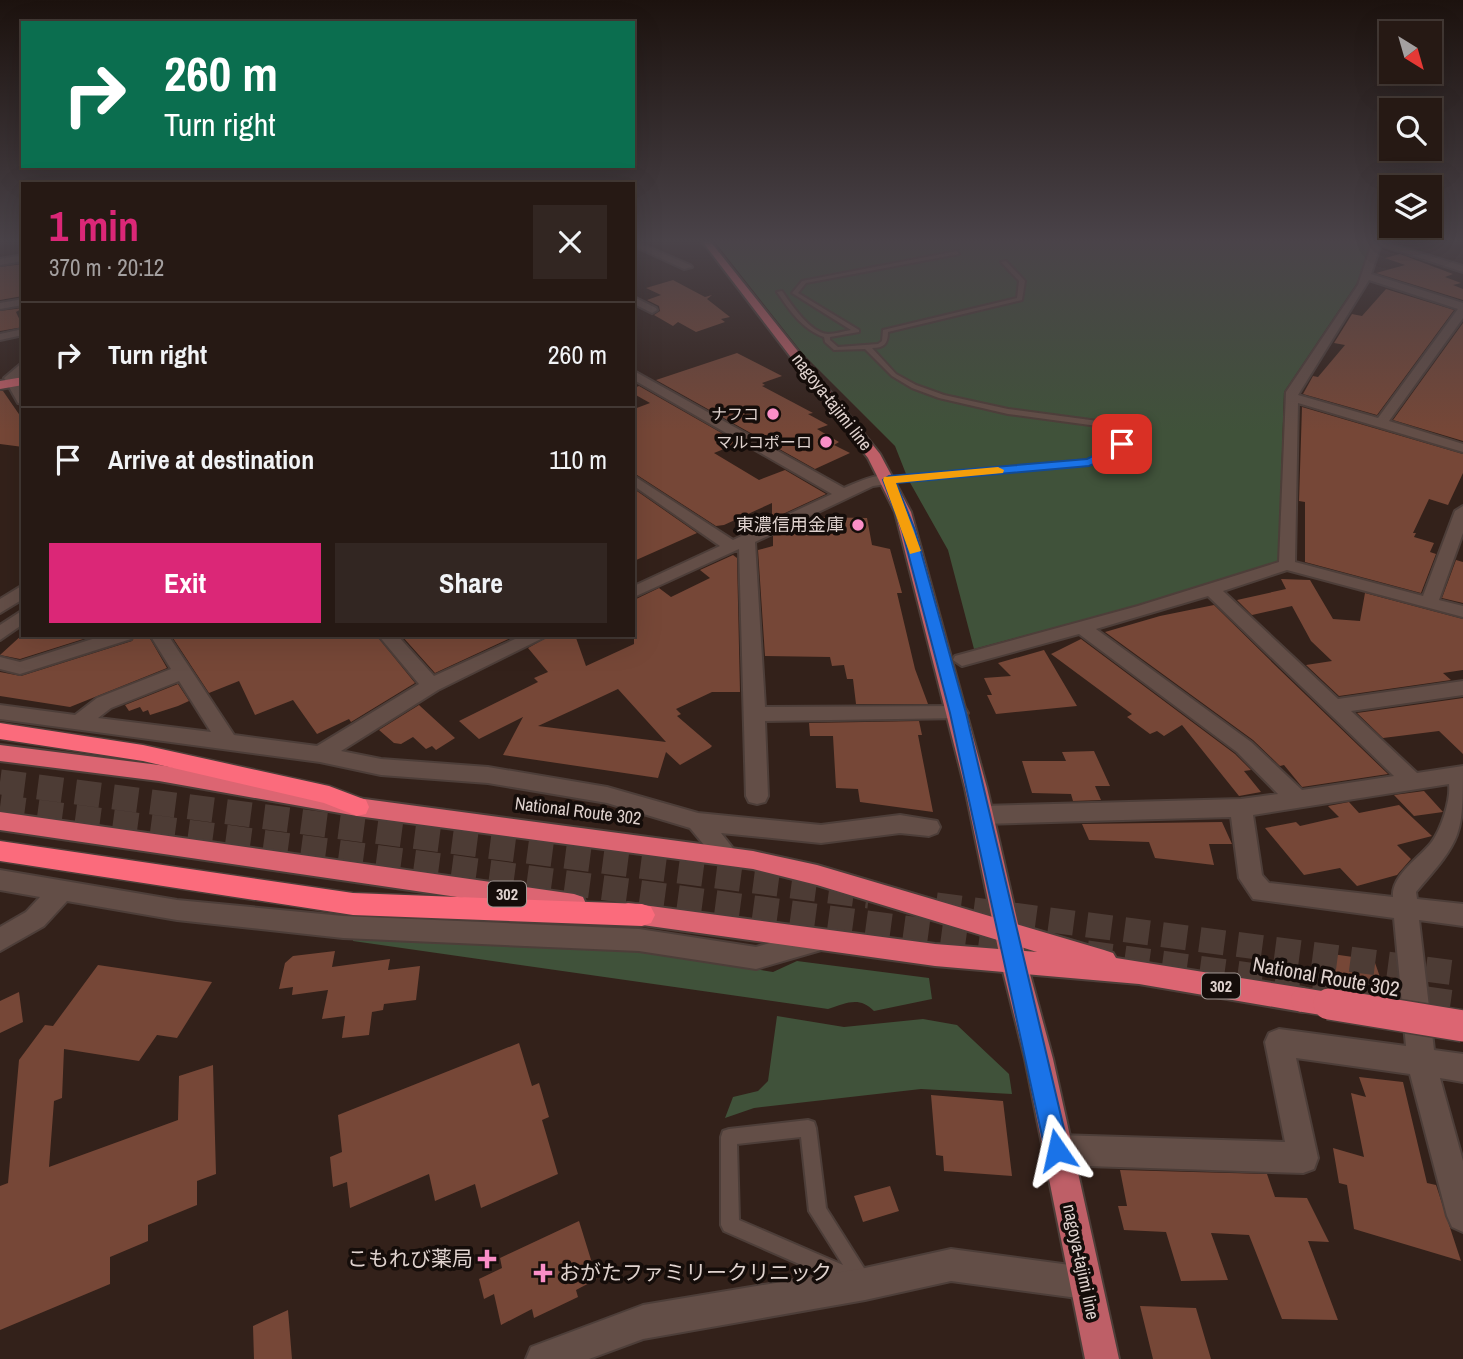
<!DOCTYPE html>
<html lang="en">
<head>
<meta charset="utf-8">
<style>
  :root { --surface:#261914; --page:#322622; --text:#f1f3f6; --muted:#a4a0a0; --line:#423834; --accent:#db2777 }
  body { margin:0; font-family:"Archivo Narrow","Noto Sans JP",sans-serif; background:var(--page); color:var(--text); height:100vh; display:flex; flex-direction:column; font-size:26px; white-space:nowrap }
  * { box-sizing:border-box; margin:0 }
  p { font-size:23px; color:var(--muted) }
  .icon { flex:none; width:38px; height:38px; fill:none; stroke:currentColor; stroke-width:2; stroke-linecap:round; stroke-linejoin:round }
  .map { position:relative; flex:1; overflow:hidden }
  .side { position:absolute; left:21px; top:182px; width:614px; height:455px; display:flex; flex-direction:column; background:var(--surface); border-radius:0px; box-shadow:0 7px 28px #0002,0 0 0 2px var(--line) }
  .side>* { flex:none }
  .hud { position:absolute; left:21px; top:21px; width:614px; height:147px; border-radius:0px; box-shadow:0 7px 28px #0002,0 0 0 2px var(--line); background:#0b6e4f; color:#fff; overflow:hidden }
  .needle { width:46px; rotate:143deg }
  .buttons { position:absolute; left:1379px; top:21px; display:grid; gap:14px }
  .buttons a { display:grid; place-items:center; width:63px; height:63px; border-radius:0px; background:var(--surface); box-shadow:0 7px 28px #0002,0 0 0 2px var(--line); font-size:35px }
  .pin { position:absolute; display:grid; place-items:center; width:60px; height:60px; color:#fff; margin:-30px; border-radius:14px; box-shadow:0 4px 10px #0006 }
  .me { position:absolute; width:77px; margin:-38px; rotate:349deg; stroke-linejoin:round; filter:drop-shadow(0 0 5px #0008) }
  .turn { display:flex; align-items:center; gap:24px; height:147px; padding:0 28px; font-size:32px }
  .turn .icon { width:91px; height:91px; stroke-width:2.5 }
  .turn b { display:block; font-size:49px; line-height:60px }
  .round { display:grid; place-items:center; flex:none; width:74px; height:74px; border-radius:0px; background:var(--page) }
  .headline { display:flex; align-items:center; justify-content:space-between; height:119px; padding:0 28px }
  h1 { font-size:42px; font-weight:700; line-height:52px; color:var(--accent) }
  .action { display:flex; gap:14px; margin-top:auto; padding:14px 28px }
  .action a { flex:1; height:80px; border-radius:0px; background:var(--accent); color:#fff; font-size:28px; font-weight:700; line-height:80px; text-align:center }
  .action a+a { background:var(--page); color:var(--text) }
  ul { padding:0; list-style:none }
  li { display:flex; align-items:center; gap:21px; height:105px; padding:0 28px; border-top:2px solid var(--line) }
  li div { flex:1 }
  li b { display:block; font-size:26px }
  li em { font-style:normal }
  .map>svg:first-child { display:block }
</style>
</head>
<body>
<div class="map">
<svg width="1463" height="1359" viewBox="0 0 1463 1359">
  <rect width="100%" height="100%" fill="#33211a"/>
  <path fill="#40523a" d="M714 241H1363L1370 244 1357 283 1284 392 1278 568 974 649 948 550 908 479 895 446 803 354Z
    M353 936 622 948 773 972 797 961 929 978 932 999 874 1011C859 996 847 1003 828 1009L353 941Z
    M777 1016 844 1027 923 1019 957 1025 1009 1074 1012 1094 921 1089 754 1108 725 1118 733 1097 758 1091 768 1081Z"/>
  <path fill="#764737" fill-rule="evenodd" d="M1400 254 1453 274 1445 277 1461 283 1453 285 1463 289V300L1376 273 1405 265 1385 258Z
    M23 264V296L0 300V267Z
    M673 280 705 297 712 295 707 299 730 317 721 319 725 322 696 332 678 322 673 326 654 315 660 311 659 306 647 300 661 295 646 288Z
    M1386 289 1454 310 1377 415 1303 394 1313 376 1318 377 1345 345 1334 343 1352 314 1362 316Z
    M23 308 16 312 23 327 0 331V311Z
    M1463 323V441L1393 420Z
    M737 353 782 376 762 383 765 385 762 386 813 413 808 414 828 425 817 429 839 442 834 445 850 453 815 469 656 380Z
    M639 386 739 443 714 453 759 480 785 470 826 494 772 519V503L724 525 716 526 634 473V409L650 403 634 394V388Z
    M0 391H3L23 420V447L0 444Z
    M1302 407 1463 454V473L1448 505 1429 499 1413 533H1416L1414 537 1434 543 1430 552 1436 554 1421 593 1305 562V502L1299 501Z
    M634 489 697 533 634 561Z
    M813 517 867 518 872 545 890 549 902 593H897L915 669 928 704H856L853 679H847L844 665 832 666 830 657 765 656 758 550 773 546V536Z
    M733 555 737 558 740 692H712L676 709 681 714 677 716 712 746 710 748 680 765 666 752 658 778 503 755 523 717 479 739 459 721 538 682 534 678 548 672 528 648 551 635H575L586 666 634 644V600L659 588 671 597 710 578 700 570ZM618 689 666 742 538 726 573 710Z
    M1456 560 1463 562V603L1442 598Z
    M1281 579 1310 580 1333 619 1360 621 1365 593 1463 619V670L1443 673 1451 680 1339 696 1306 665 1332 661 1311 641 1292 606 1252 615 1237 600 1286 589Z
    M1214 605 1279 669 1388 774 1302 787 1284 765 1280 766 1253 740 1105 632 1160 616Z
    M23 634 53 639 65 635H96L20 659 0 655Z
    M136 635H148L167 668 70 707 0 696V672L21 676 132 641Z
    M171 635H376L415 683 351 722 349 719 317 734 293 700 255 715 239 681 209 693Z
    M401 635H517L435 673Z
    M1081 639 1235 754 1251 770 1244 771 1261 792 1239 796 1182 725 1164 736 1157 731 1150 734 1127 717 1132 714 1051 654Z
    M1044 650 1077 706 996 714 987 695H992L984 678 1011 676 998 663Z
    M178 684 189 701 178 706 150 715 148 710 143 712 140 707 129 711 125 705Z
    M1463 698V754L1439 731 1383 738 1357 713Z
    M419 705 455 738 436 750 432 746 426 749 413 737 401 744 394 743 379 730Z
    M919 721 922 735H918L933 812 860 802 858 789 836 788 833 736H810L809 723Z
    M1094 751 1110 786H1095L1101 800 1073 801 1071 794 1032 793 1022 761H1066L1062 752Z
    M1424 791 1443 812 1414 816 1394 795Z
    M1349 802 1359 813 1399 805 1432 836 1397 845 1411 859 1397 875 1357 886 1340 868 1304 875 1265 828 1296 822 1300 826 1339 817 1328 806Z
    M1222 822 1232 844H1209L1214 865 1155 858 1149 842 1089 840 1082 824Z
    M335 951 332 967 390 959 388 970 420 966 416 1000 384 1004 383 1010 372 1012 369 1035 342 1038 345 1016 322 1019 328 990 292 995 293 987 279 989 285 963 293 956Z
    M1325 953 1374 960 1385 991 1336 985Z
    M98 965 212 982 177 1038 157 1035 139 1061 64 1049 62 1098 54 1101 49 1167 178 1120 179 1076 213 1065 216 1174 197 1181V1205L148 1225V1241L110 1257V1284L0 1330V1186L8 1183 19 1060 45 1025 53 1026Z
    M19 992 23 1022 0 1033V1001Z
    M519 1043 532 1086 539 1083 549 1117 542 1120 558 1174 481 1208 475 1184 435 1201 429 1174 350 1208 347 1182 333 1187 330 1157 342 1152 338 1115Z
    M1359 1077 1403 1082 1427 1183 1436 1185 1461 1261 1354 1229 1347 1185 1339 1183 1333 1148 1364 1157 1351 1093 1366 1097Z
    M931 1095 1003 1101 1012 1176 944 1171 943 1156 936 1155Z
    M1120 1170 1267 1174 1275 1197 1307 1198 1329 1242 1308 1241 1338 1320 1282 1319 1249 1235 1211 1233 1228 1280 1181 1281 1166 1232 1124 1230 1118 1206H1127Z
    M890 1186 899 1211 863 1222 854 1196Z
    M579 1221 597 1279 576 1290 578 1297 534 1318 532 1309 501 1325 494 1294 484 1299 479 1279 502 1268 500 1258Z
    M1140 1306 1196 1308 1211 1359H1153Z
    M288 1310 292 1359H254L253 1326Z"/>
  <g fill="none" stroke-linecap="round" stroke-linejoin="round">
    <path stroke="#4d3c35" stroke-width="25" stroke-dasharray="25 13" stroke-linecap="butt" d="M0 782 869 896
      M0 807 1024 944
      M936 905 1463 974
      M1087 953 1463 1004"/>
    <defs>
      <path id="service" d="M957 251 959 254 806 283 798 293 859 330V332L830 337V340L838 347 878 344 882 341 883 330 1017 298 1019 281 1001 262 1006 261 1025 281 1022 300 888 332C888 344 884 348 872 348L896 374 916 385 944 395 1008 409 1135 426 1136 428 1119 453 1089 464 886 482 885 480 889 478 1088 460 1113 449 1127 430 1008 414 939 398 912 388 892 376 865 349 834 350 825 342 824 337C802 329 790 311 777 292L782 291C791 304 810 333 828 334 835 334 844 331 851 330L792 293 802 281Z
        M808 1120 814 1122 816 1128 826 1208 874 1284 871 1290 865 1293 724 1231 721 1225V1137L723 1131 729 1129ZM801 1137 809 1211 843 1265 739 1220 737 1144Z"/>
      <path id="minor" d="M634 241 690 265 692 267 684 269 634 246Z
        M1378 241 1386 243 1380 247 1371 274 1463 303V318L1389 421 1463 444V452L1298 403 1295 562 1423 596 1455 511 1463 506V533L1439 600 1463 606V617L1287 570 1223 591 1338 699 1463 681V695L1351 711 1417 773 1463 766C1463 836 1462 839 1416 892L1417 899 1463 904V926L1419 920 1434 1050 1463 1054V1082L1440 1078 1463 1161V1232L1452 1227 1447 1216 1410 1074 1296 1058 1318 1158 1314 1169 1303 1173 1057 1165 1046 1161 1042 1150 1046 1139 1057 1135 1285 1142 1265 1042 1269 1033 1279 1029 1406 1046 1394 918 1253 899 1239 878 1231 817 982 824 974 821 971 815 974 809 982 806 1241 799 1278 794 1237 752 1079 634 962 666 953 660 955 656 1138 606 1279 562 1286 392 1358 285 1371 246ZM1369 280 1458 309 1378 418 1298 395ZM1208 596 1394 776 1302 790 1251 742 1096 629ZM1449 784C1451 800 1441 830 1431 843 1419 858 1391 876 1393 897L1269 883 1262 875 1253 815Z
        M23 255V261L0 265V259Z
        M634 297 656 308 657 310 652 313 634 304Z
        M23 299V305L0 309V303Z
        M23 329V335L0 340V334Z
        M23 362V373L17 379 23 389V404L18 403 4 378Z
        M634 371 844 488C859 482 882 469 896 480L894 483 873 486 755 542 765 707 958 706 965 708 968 713 965 718 765 721 768 796 765 802 757 804 749 802 746 796 739 549 634 597V586L720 546 634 486V476L733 540 832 494 634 380Z
        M23 585V599L0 613V599Z
        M23 610V624L0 640V625Z
        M105 635H134L131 639 20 674 0 669V657L20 662Z
        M150 635H168L234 735 317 746 419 684 378 635H397L434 676 524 635H549L438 690 341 751 381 759 488 767 607 787 698 813 821 825 900 815 937 821 940 827 937 833 929 836 900 833 821 843 721 833 739 856 735 863 727 865 719 863 690 828 607 803 488 783 381 775 320 762 0 719V705L75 715 97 698 171 669ZM179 681 211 732 98 718 111 708Z
        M0 870 177 900 343 916 639 929 756 947 819 929 828 932 832 940 828 948 756 969 639 951 343 938 177 920 67 901 44 926 0 951V927L26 912 40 897 0 890Z
        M951 1249 1085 1267 1097 1271 1101 1283 1097 1295 1085 1299 951 1281 865 1300 643 1339 589 1359H526L531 1347 643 1305 865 1268Z"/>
      <path id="tertiary" d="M1368 241H1381L1463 266V272Z"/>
      <path id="primary" d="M702 241H710L880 454 911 512 987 788 1027 963 1053 1059 1119 1359H1085L1025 1059 1001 963 965 788 895 512 868 458Z
        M23 377V385L0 389V381Z"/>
      <path id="trunk" d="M0 745 159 765 357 798 753 851 817 865 1104 950 1113 953 1116 958 1303 988 1312 991 1316 1000 1312 1009 1303 1012 1139 984 935 966 628 923 619 920 616 913 619 906 628 903 935 944 1037 952 817 885 753 869 357 816 159 781 0 761Z
        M0 812 574 894 583 897 586 904 583 911 574 914 0 830Z"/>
      <path id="motorway" d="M0 723 143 745 329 786 366 800 369 807 366 814 357 816 324 803 143 761 0 739Z
        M0 841 353 893 642 904 651 907 655 915 651 923 642 926 353 915 0 861Z"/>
    </defs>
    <use href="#service" stroke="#4d3e39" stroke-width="4"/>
    <use href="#minor" stroke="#4d3e39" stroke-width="4"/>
    <use href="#tertiary" stroke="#4d3e39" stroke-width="4"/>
    <use href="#primary" stroke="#4d3e39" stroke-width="4"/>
    <use href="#trunk" stroke="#4d3e39" stroke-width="4"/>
    <use href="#motorway" stroke="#4d3e39" stroke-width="3"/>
    <use href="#service" fill="#634e47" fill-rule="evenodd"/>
    <use href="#minor" fill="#634e47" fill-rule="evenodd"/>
    <use href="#tertiary" fill="#634e47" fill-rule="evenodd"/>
    <use href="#primary" fill="#be5f67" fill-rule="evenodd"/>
    <use href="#trunk" fill="#dc6572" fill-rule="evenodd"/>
    <use href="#motorway" fill="#fb6b7c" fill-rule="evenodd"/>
    <defs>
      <path id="trunk-bridge-far1" d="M1303 1000 1340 1006"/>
      <path id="trunk-bridge" d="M1329 1004 1463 1026"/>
    </defs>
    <use href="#trunk-bridge-far1" stroke="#4d3e39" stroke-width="27" stroke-linecap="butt"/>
    <use href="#trunk-bridge" stroke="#4d3e39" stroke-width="34" stroke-linecap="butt"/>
    <use href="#trunk-bridge-far1" stroke="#dc6572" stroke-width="24"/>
    <use href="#trunk-bridge" stroke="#dc6572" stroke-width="31"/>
  </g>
  <linearGradient id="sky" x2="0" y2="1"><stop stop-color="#1c120e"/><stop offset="0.56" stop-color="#4a4349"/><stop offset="1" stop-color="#4a4349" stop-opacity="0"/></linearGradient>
  <rect width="1463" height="431" fill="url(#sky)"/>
  <path fill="#1a73e8" stroke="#114b97" stroke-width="2" d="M1122 441 1128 444 1120 453 1089 466 896 483 915 530 966 713 1069 1150 1066 1159 1057 1162 1048 1159 1045 1150 950 713 902 530 883 480 889 476 1087 459Z"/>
  <path fill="#f59e0b" d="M998 467 1004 470 1003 473 896 483 921 551 910 554 883 480 884 477Z"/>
  <g fill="#fa8fc7" stroke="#150d0a" stroke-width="2.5">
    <circle cx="773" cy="414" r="7"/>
    <circle cx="826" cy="442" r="7"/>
    <circle cx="858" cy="525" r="7"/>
    <path d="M483.5 1248.5h7v7h7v7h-7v7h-7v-7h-7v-7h7z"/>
    <path d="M539.5 1262.5h7v7h7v7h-7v7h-7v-7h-7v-7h7z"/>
  </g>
  <g text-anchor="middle" stroke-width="7" stroke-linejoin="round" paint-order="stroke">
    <g font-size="16" fill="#dfd2ce" stroke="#150d0a" text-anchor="end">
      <text x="759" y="420">ナフコ</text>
      <text x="812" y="448">マルコポーロ</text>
    </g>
    <g fill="#150d0a" stroke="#a29793" stroke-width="2">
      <rect x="488" y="881.5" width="38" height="25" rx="5"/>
      <rect x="1202" y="973.5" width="38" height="25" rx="5"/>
    </g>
    <g font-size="16" font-weight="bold" fill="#dfd2ce">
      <text x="507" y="900">302</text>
      <text x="1221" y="992">302</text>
    </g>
    <g font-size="18" fill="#dfd2ce" stroke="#150d0a">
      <text transform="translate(832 402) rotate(52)" y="6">nagoya-tajimi line</text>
      <text transform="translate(578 811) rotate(7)" y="6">National Route 302</text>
      <text transform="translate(1081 1262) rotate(78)" y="6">nagoya-tajimi line</text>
    </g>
    <g font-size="18" fill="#dfd2ce" stroke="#150d0a" text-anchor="end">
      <text x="844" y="531">東濃信用金庫</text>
    </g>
    <g font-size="21" fill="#dfd2ce" stroke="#150d0a">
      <text transform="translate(1326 977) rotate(10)" y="7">National Route 302</text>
    </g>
    <g font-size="21" fill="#dfd2ce" stroke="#150d0a" text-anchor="end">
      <text x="473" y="1266">こもれび薬局</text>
      <text x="559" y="1280" text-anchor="start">おがたファミリークリニック</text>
    </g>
  </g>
</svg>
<div class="buttons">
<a><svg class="needle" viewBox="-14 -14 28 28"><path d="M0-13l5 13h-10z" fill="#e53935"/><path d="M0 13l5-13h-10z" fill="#a4a0a0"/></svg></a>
<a><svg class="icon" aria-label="search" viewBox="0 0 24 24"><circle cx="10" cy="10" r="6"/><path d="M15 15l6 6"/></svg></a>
<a><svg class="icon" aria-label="layers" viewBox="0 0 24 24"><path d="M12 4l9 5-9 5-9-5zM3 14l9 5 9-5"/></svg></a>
</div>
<div class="pin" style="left:1122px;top:444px;background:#d93025"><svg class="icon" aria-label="arrive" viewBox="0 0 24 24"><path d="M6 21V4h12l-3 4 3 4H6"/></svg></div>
<svg class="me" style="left:1057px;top:1150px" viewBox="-20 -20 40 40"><path d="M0-17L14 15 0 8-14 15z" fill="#1a73e8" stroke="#fff" stroke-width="4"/></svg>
<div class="hud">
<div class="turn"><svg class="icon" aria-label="right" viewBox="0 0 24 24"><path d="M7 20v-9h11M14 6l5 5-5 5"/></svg><div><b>260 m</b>Turn right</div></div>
</div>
<section class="side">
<div class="headline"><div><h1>1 min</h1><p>370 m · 20:12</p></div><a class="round"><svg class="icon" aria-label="close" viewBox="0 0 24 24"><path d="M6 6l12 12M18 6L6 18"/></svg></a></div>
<ul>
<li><svg class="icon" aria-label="right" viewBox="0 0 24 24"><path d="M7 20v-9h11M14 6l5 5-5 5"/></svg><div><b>Turn right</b></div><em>260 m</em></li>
<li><svg class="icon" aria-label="arrive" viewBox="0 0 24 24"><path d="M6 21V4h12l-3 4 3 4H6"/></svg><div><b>Arrive at destination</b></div><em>110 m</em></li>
</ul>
<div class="action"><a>Exit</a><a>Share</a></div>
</section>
</div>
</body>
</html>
